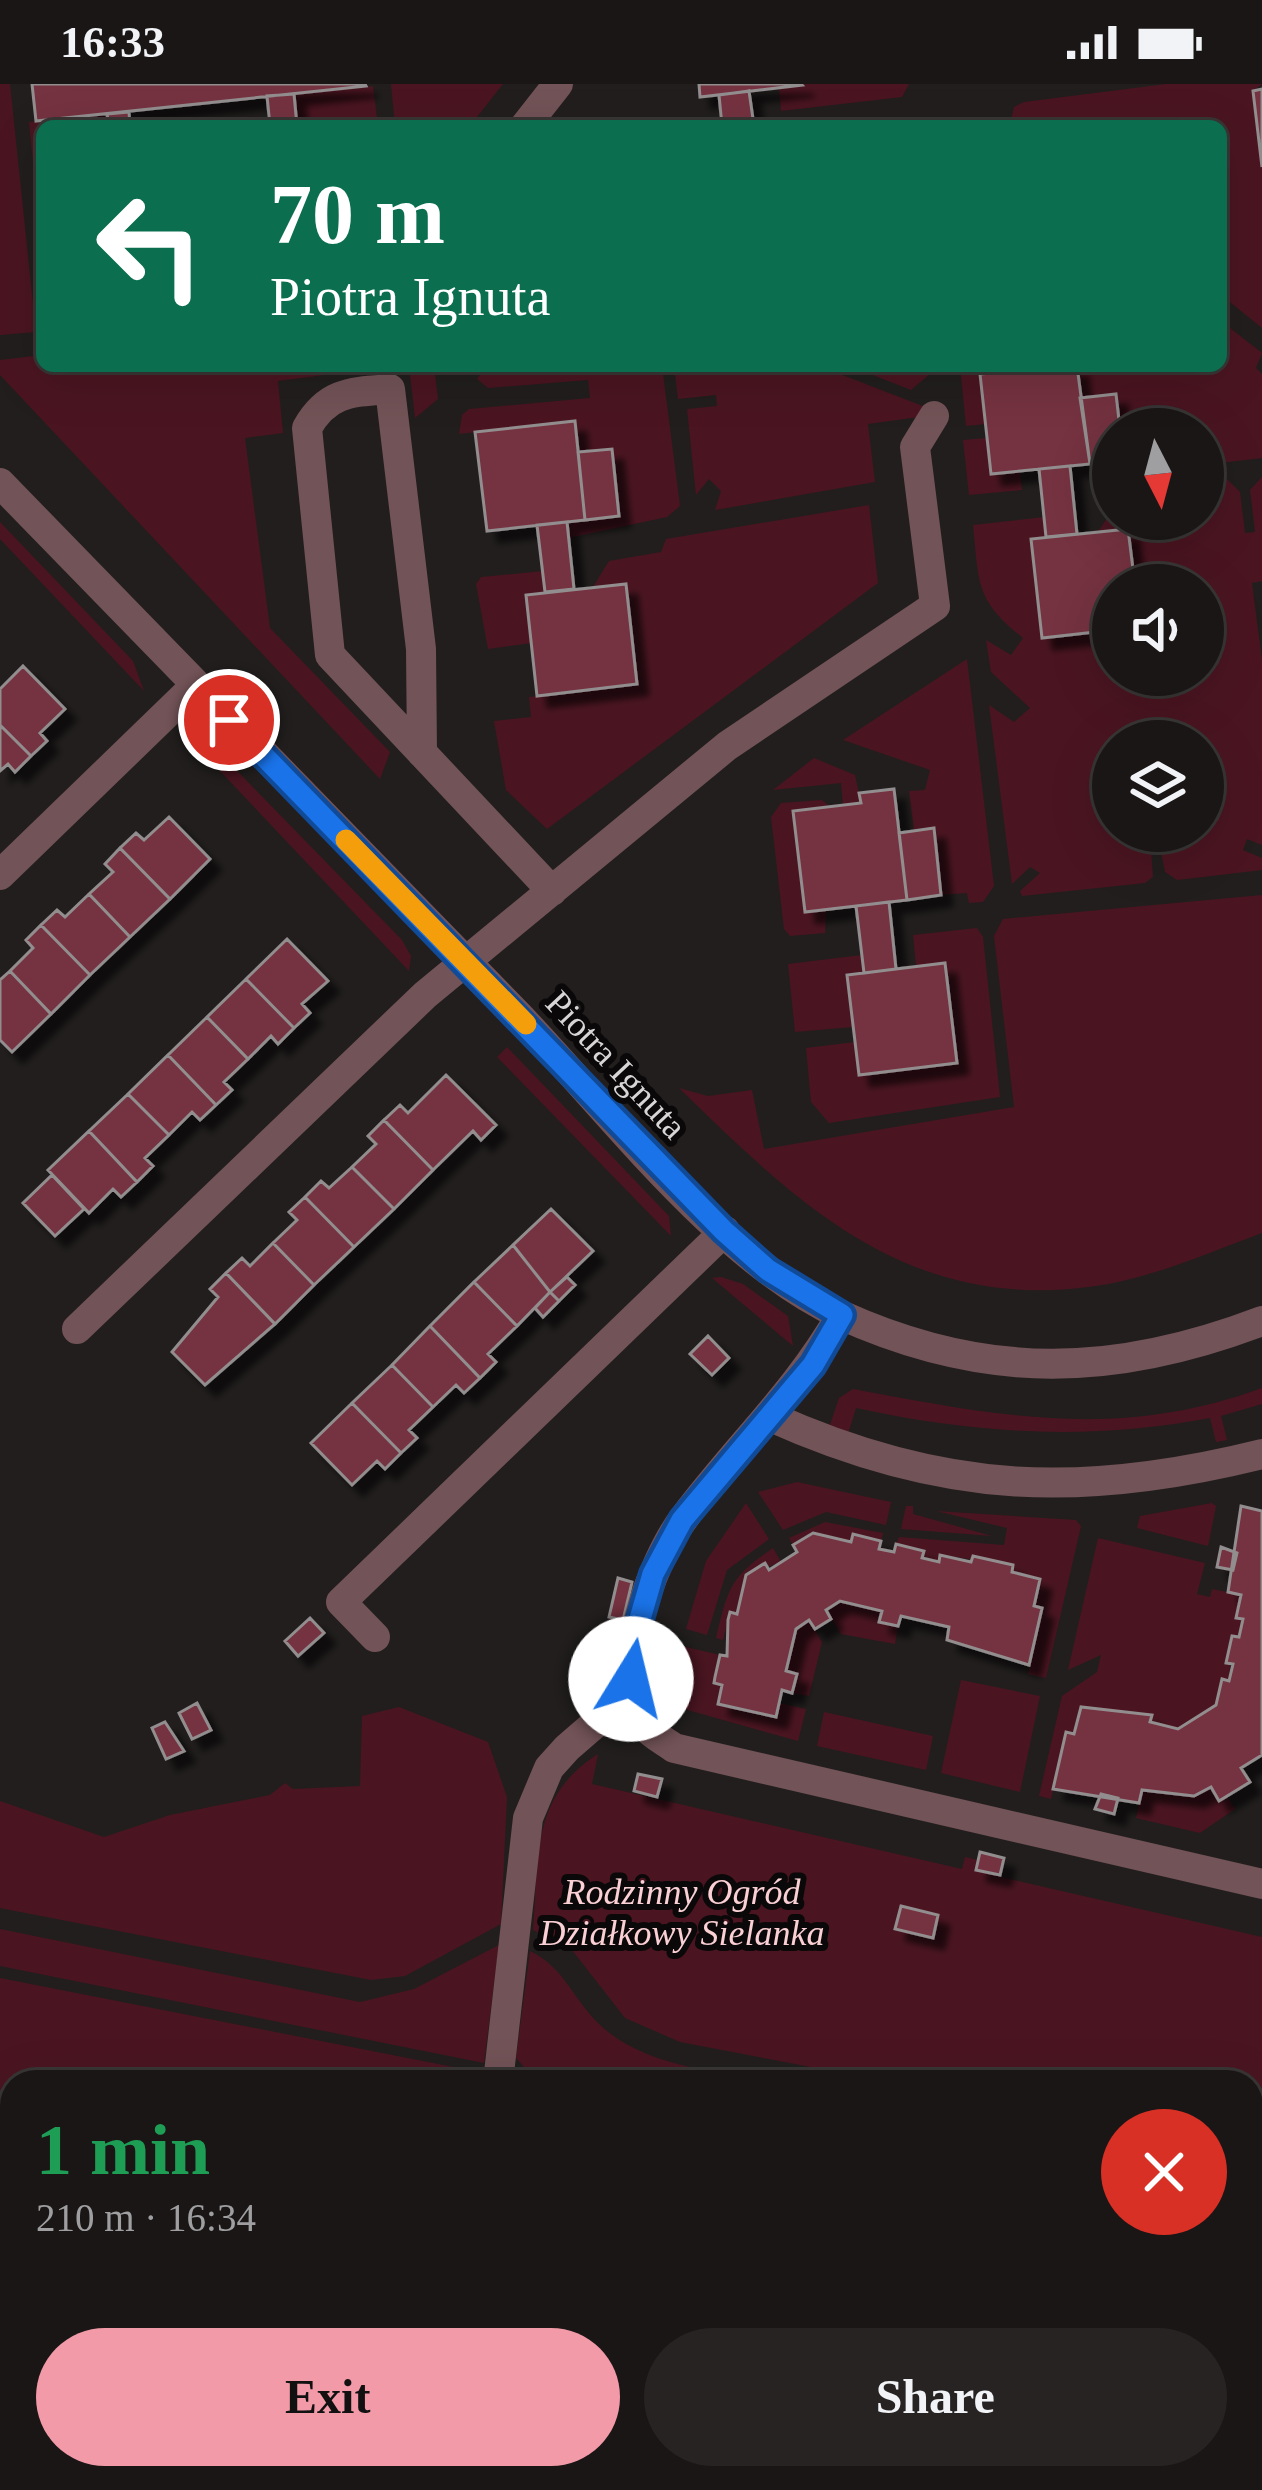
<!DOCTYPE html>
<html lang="en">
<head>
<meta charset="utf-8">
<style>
  :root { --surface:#1a1616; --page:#272323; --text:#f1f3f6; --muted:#9f9fa1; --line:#383535; --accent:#f39aa8 }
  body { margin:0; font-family:"Times New Roman",serif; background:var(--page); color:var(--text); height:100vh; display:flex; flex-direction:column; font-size:45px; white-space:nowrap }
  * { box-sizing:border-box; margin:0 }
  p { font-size:39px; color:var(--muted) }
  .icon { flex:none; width:66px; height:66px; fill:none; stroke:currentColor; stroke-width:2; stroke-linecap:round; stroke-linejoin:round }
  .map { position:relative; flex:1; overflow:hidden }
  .sheet { position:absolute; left:0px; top:1986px; width:1263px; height:420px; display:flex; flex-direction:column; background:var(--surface); border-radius:36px 36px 0 0; box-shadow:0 12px 48px #0002,0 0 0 3px var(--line) }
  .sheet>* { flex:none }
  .banner { position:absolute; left:36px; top:36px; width:1191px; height:252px; border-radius:18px; box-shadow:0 12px 48px #0002,0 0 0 3px var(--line); background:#0b6e4f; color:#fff; overflow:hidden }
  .needle { width:78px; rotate:174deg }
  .controls { position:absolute; left:1092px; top:324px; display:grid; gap:24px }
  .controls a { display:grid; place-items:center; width:132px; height:132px; border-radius:50%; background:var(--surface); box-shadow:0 12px 48px #0002,0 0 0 3px var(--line); font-size:60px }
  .pin { position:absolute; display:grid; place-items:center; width:102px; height:102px; color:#fff; margin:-51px; border:6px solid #fff; border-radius:50%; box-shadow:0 3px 12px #0007 }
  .me { position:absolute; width:132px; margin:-66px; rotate:9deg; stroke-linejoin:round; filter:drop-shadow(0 0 9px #0008) }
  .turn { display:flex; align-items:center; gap:42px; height:252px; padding:0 36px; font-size:54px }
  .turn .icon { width:156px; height:156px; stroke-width:2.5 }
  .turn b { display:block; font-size:84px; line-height:102px }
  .round { display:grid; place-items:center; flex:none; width:126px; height:126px; border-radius:63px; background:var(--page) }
  .head { display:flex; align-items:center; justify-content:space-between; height:204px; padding:0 36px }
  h1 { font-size:72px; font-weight:700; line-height:90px; color:#1e9e55 }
  .button { display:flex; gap:24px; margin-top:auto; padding:24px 36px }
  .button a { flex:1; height:138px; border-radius:72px; background:var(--accent); color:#111; font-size:48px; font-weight:700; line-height:138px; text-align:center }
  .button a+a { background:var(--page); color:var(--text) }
  .status { display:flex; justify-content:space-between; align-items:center; height:84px; padding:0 60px; background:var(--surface); direction:ltr }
  .status svg { height:33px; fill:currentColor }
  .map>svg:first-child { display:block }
</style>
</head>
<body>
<div class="status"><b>16:33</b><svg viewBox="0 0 49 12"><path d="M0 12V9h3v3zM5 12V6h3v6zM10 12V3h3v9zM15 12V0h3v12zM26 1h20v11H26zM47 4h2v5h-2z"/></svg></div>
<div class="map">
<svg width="1262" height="2406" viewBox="0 0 1262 2406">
  <defs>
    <filter id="shadow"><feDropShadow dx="11" dy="11" stdDeviation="3" flood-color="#0009"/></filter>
  </defs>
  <rect width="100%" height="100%" fill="#221e1e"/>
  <path fill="#4a1521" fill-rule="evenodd" d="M0 0H10L36 248 0 251Z
    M391 0H503L470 42H395Z
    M801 0H909L902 13 781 27 779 4Z
    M1166 0H1262L1253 7 1262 84V244L1221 211V42L1010 40 1014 23 1024 18Z
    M373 2 378 42H297L294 10Z
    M107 30 109 42H42V172L29 38Z
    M1221 237 1262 269 1256 284 1262 290V374L1203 381V345H1120L1116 310 1080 314 1077 282H1221Z
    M42 271V282H343L332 290 278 297 283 349 245 354 270 544 390 668 380 695 0 291V276Z
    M409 282H434L438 315 415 334Z
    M486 282H662L680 422 667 433 568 454 567 438 619 432 612 365 578 368 574 337 459 350 462 331 469 325 590 314 588 296 488 304 477 295Z
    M674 282H834L832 287 928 324 926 332 868 340 875 398 715 426 721 407 709 395 696 411 687 325 717 322 716 311 678 315Z
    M850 282H936V285L911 306Z
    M960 282H1055L980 290 986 340 966 342Z
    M987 354 991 390 1020 387 1022 406 969 411 963 356Z
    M1262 393V497L1252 499 1262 576V761L1247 755 1243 766 1262 774V786L1177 796 1165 788 1160 763 1151 765 1153 793 1145 799 1022 812 1020 807 1040 789 1030 783 1012 800 989 621 1014 638 1030 624 991 588 986 556 1011 571 1023 554C975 516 979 499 973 441L1044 433 1046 453 1031 456 1042 554 1113 546V591H1203V501H1135L1128 446 1098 448 1113 425V435H1203V399L1228 396 1240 408 1245 449 1255 448 1250 406ZM1113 657H1203V747H1113Z
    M869 421 878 499 547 745 506 706 494 637 531 633 529 613 636 600 626 501 593 503 609 477 661 468 666 455Z
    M0 438 133 577 144 607 0 455Z
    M543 487 545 508 526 512 531 559 488 565 476 500 481 493Z
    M967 575 994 802 983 818 969 819 967 809 941 811 934 745 914 747 909 707 925 706 930 686 843 656Z
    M186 651 208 657 402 856 411 872 409 887Z
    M814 674 855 691 861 719 843 721 841 699 773 706Z
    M822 716 830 723 825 849 790 852 784 845 771 733 781 719Z
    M1262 811V1149C1205 1170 1148 1196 1088 1203 906 1226 798 1120 679 1004L708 1012 752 1006 764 1065 1014 1023 994 852 1003 835Z
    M977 844 983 853 1000 1013 829 1039 811 1018 806 964 855 958 860 991 957 979 946 880 916 882 913 851Z
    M862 871 864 889 847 892 853 943 795 948 788 880Z
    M507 963 669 1132 671 1152 497 973Z
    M721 1193 743 1200 788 1232 793 1262 712 1194Z
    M1262 1304V1320L1221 1332 1227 1356 1216 1358 1210 1334C1089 1357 977 1350 856 1324L848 1350 830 1341 839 1314 853 1305C998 1332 1118 1357 1262 1304Z
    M797 1398 891 1418 886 1441 826 1428 783 1446 758 1408Z
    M746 1419 769 1455 727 1486 707 1551 686 1545 706 1477Z
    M1212 1419 1216 1422 1208 1462 1137 1444 1140 1432Z
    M906 1422H913V1430L992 1452 901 1445Z
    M936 1427 1076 1436 1081 1442 1046 1594 1028 1590 1042 1525 1034 1522 1040 1495 1013 1488V1481L941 1471 939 1478 922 1474 923 1467 896 1460 899 1453 1004 1461 1007 1444Z
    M825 1438 883 1449 881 1457 853 1451 851 1458 793 1461 789 1454Z
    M1098 1454 1205 1479 1197 1510 1210 1513 1212 1505 1241 1511 1236 1533 1243 1535 1239 1553H1232L1229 1597 1222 1596 1216 1621 1178 1645 1150 1638 1151 1631 1081 1623 1074 1650 1066 1649 1051 1715 1039 1712 1062 1612 1097 1588 1101 1571 1068 1586Z
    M773 1464 781 1478 746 1491 737 1530 730 1528 723 1556 716 1554C728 1504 730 1493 773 1464Z
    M840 1517 882 1527 880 1538 898 1542 895 1560 841 1550 826 1526Z
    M809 1536 822 1558 809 1612 792 1609 797 1590 786 1587 796 1545Z
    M682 1562 720 1571 714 1598 722 1601 718 1620 779 1619 806 1625 798 1657 677 1623 672 1604Z
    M961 1596 1040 1612 1020 1708 941 1689Z
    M399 1623 488 1658 507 1713 501 1840 405 1892 371 1896 0 1824V1717L104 1753 170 1731 270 1711 285 1699 293 1705 360 1702 362 1632Z
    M824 1628 933 1652 926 1686 817 1662Z
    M598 1670 592 1700 962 1785 965 1773 978 1776 976 1786 1001 1793 1262 1853V2071L1251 2069V1998H889L680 1958 625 1934 572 1866 533 1846C539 1774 530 1713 598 1670Z
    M1211 1703 1219 1716 1227 1712 1235 1725 1200 1749 1136 1734 1142 1706 1194 1712Z
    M0 1845 360 1918 414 1905 499 1861 484 1979 0 1882Z
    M530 1867C564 1883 573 1915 599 1940 644 1983 716 1987 774 1998H598L524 1983 516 1974Z
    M0 1894 484 1989 483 1998H12V2394H434L433 2406H0Z
    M1251 2141 1262 2143V2406H465L467 2394H1251Z"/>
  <path fill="#74323f" stroke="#928d8e" stroke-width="3" filter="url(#shadow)" d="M32 0H365L366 2 36 37Z
    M699 0H801L802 1 700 13Z
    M1262 5V83L1253 7Z
    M749 7 754 42H722L719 11Z
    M294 10 297 42H270L267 12Z
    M129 28 130 42H109L107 30Z
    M1077 282 1090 380 991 390 980 290Z
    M1116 310 1120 345H1113V378L1090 380 1080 314Z
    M575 337 585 436 487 447 475 348Z
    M612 365 619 432 585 436 578 368Z
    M1070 382 1077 450 1046 453 1039 385Z
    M567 438 574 505 545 508 537 441Z
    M1128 445 1135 501H1113V546L1042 554 1031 455Z
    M626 500 637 600 537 612 526 511Z
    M23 582 65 625 40 649 47 657 31 672 0 641V605Z
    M0 641 31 672 15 688 8 680 0 687Z
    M894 705 907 816 805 828 793 727 861 719 859 709Z
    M169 733 210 775 170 815 120 764 136 749 144 756Z
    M934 744 941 811 907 816 899 749Z
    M120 764 170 815 130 853 89 810 113 788 105 780Z
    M89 810 130 853 90 891 41 841 57 826 65 833Z
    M889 818 896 885 864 889 856 822Z
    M41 841 90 891 51 930 10 887 33 864 26 856Z
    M287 855 328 897 302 920 310 929 294 944 246 895Z
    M945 879 957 979 859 991 847 891Z
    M10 887 51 930 12 968 0 956V896Z
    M246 895 294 944 278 960 271 952 248 975 207 933Z
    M207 933 248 975 224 998 232 1006 216 1021 168 971Z
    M168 971 216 1021 200 1036 192 1028 169 1051 128 1010Z
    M446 991 496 1041 481 1056 473 1047 433 1086 384 1036 400 1021 408 1029Z
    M128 1010 169 1051 145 1074 153 1082 137 1098 89 1047Z
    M384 1036 433 1086 394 1125 352 1083 376 1060 368 1052Z
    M89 1047 137 1098 121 1113 113 1105 89 1129 48 1086Z
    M352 1083 394 1125 354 1163 305 1113 321 1097 329 1104Z
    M52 1091 84 1125 55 1152 23 1119Z
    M305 1113 354 1163 314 1201 273 1159 297 1136 289 1128Z
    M551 1125 593 1167 550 1208 513 1161Z
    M273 1159 314 1201 275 1240 226 1189 242 1174 250 1182Z
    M513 1161 550 1208 517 1242 474 1198Z
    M226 1189 275 1240 205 1301 172 1268 218 1213 210 1205Z
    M567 1193 575 1201 559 1217 550 1208Z
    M474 1198 517 1242 488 1270 496 1278 480 1294 430 1242Z
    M550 1208 559 1217 543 1233 535 1224Z
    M430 1242 480 1294 464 1309 456 1301 433 1323 392 1281Z
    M708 1252 729 1274 712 1291 690 1270Z
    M392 1281 433 1323 409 1346 417 1354 401 1369 352 1319Z
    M352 1319 401 1369 385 1385 377 1377 352 1401 311 1359Z
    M1241 1422 1262 1427V1671L1241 1684 1250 1698 1219 1717 1211 1703 1194 1712 1142 1706 1139 1719 1053 1705 1066 1648 1074 1650 1081 1623 1152 1631 1150 1638 1178 1645 1216 1621 1222 1595 1229 1597 1233 1580 1226 1579 1232 1552 1239 1553 1243 1535 1236 1534 1241 1511 1228 1508Z
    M813 1449 851 1458 853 1450 881 1457 879 1465 894 1468 896 1460 924 1467 922 1474 939 1478 940 1471 971 1478 973 1472 1013 1481 1012 1488 1040 1495 1034 1522 1042 1524 1029 1581 947 1556 949 1543 901 1532 898 1542 879 1538 882 1527 840 1517 826 1526 831 1535 815 1545 809 1536 796 1545 786 1587 797 1590 792 1609 782 1606 776 1633 718 1620 722 1601 714 1599 715 1593 720 1571 727 1572 728 1536 730 1528 737 1530 746 1491 765 1479 769 1486 797 1468 793 1461Z
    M1221 1463 1237 1469 1233 1486 1217 1483Z
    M618 1494 632 1498 623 1536 609 1533Z
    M310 1534 324 1549 298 1572 285 1557Z
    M197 1619 211 1646 192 1655 179 1629Z
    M165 1638 184 1667 166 1675 152 1644Z
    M638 1690 662 1695 657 1713 634 1707Z
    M1101 1710 1118 1714 1114 1730 1095 1725Z
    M980 1768 1004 1774 1000 1791 976 1786Z
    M901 1822 938 1831 933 1854 895 1845Z"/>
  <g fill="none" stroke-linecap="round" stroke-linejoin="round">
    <path stroke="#725357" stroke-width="30" d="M525 42 558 0
      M0 399C172 577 345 754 518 931 610 1027 720 1175 841 1231 987 1297 1115 1293 1262 1237
      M422 669 421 565 390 305C351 308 327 308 307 344L330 571 552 807
      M0 791 195 602
      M841 1231C798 1307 736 1364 684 1434 651 1477 610 1591 645 1642 651 1650 666 1658 674 1664L1262 1800
      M77 1245 425 911 727 662 935 522 915 363 934 332
      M771 1333C942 1410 1081 1415 1262 1370
      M375 1553 341 1518 725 1147
      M498 1998 528 1734 549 1684 567 1664 604 1632 638 1617
      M447 2406 449 2394"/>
  </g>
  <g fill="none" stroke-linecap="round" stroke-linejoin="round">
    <defs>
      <path id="route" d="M229 636 724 1147 768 1186 842 1231 813 1281 682 1436 653 1490 635 1552 631 1595"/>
    </defs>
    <use href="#route" stroke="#114b97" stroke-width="30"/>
    <use href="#route" stroke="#1a73e8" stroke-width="21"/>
    <path stroke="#f59e0b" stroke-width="21" d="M346 756 526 940"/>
  </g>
  <g text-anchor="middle" stroke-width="12" stroke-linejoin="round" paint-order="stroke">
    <g font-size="36" fill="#d7d5d5" stroke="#0a0809">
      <text transform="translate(617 980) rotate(47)" y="13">Piotra Ignuta</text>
    </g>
    <g font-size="36" font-style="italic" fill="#fbd0d5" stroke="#0a0809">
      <text x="682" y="1820">Rodzinny Ogród<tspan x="682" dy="41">Działkowy Sielanka</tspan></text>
    </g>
  </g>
</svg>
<div class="controls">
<a><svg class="needle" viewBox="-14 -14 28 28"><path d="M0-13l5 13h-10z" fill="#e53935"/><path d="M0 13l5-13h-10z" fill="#9f9fa1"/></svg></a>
<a><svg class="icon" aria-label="sound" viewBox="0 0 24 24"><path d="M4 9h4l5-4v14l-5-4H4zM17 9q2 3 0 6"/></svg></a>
<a><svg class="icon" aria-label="layers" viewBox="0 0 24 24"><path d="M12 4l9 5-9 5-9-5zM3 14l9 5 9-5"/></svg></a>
</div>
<div class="pin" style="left:229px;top:636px;background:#d93025"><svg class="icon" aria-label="arrive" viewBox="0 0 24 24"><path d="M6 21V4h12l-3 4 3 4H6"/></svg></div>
<svg class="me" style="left:631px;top:1595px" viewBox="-20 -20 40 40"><circle r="19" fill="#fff"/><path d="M0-13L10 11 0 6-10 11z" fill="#1a73e8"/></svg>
<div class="banner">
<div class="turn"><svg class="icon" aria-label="left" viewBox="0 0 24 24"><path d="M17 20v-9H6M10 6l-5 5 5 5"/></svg><div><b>70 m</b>Piotra Ignuta</div></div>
</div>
<section class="sheet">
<div class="head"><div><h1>1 min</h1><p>210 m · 16:34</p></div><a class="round" style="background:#d93025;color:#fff"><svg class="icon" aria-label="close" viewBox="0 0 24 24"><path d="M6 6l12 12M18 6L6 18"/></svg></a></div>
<div class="button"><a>Exit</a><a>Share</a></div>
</section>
</div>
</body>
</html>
